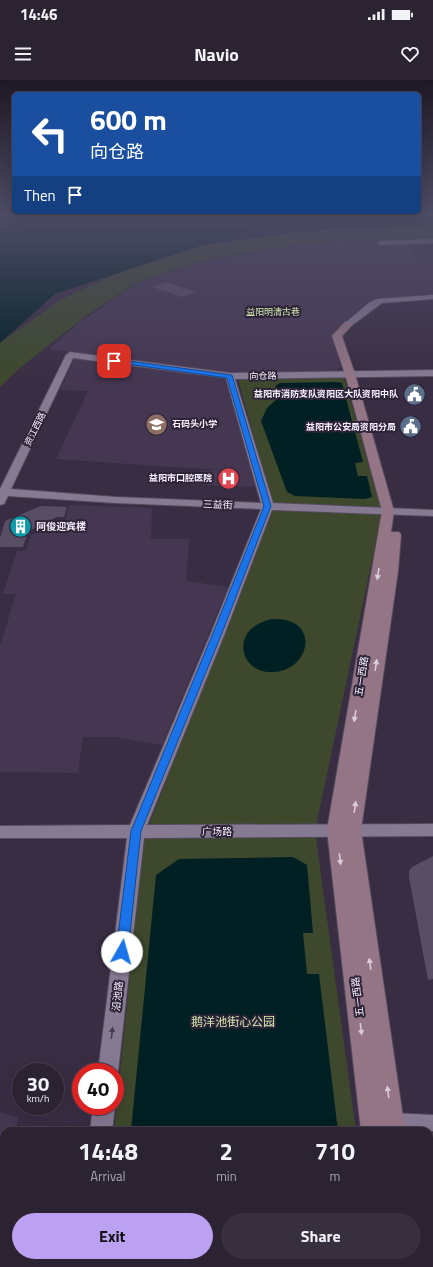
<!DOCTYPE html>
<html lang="en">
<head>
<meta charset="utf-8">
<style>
  :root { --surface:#2b2232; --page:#372f3e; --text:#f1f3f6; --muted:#a6a4ac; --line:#473f4d; --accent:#bca0f2 }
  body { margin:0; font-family:"Titillium Web","Noto Sans SC",sans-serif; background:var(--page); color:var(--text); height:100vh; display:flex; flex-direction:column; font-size:15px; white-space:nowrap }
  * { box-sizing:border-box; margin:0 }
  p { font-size:13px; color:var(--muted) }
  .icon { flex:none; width:22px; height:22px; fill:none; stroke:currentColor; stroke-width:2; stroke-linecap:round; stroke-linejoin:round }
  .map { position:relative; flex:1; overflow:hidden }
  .panel { position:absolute; left:0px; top:1047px; width:433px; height:140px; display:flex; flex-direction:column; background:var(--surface); border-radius:12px 12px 0 0; box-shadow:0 4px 16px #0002,0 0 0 1px var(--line) }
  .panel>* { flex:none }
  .banner { position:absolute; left:12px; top:12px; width:409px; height:122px; border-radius:6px; box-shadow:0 4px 16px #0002,0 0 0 1px var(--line); background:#1a4fa0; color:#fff; overflow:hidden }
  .speed { position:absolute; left:12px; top:983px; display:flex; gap:8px; font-size:20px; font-weight:700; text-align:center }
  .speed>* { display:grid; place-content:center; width:52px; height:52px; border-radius:50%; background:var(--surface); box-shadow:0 4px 16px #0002,0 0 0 1px var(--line); line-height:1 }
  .speed small { font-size:10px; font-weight:400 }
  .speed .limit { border:6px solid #d22; background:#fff; color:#111 }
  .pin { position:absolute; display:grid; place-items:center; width:34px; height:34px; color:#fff; margin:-17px; border-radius:8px; box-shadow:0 2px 6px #0006 }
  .me { position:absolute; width:44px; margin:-22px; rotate:7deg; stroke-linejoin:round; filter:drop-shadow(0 0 3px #0008) }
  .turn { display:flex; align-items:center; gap:14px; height:84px; padding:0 12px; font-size:18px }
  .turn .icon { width:52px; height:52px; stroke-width:2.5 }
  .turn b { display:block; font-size:28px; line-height:34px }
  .then { display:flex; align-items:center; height:38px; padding:0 12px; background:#0003; gap:8px; font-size:15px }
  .eta { display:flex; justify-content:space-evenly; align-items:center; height:68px; text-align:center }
  .eta b { font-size:24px; font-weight:700; line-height:28px }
  .button { display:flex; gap:8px; margin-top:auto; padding:8px 12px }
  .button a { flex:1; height:46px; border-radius:24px; background:var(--accent); color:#111; font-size:16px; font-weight:700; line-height:46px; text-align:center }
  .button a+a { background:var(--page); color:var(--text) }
  .status { display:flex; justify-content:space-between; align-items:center; height:28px; padding:0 20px; background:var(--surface); direction:ltr }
  .status svg { height:11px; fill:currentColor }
  header { display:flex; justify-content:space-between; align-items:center; height:52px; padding:0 12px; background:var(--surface); font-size:18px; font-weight:700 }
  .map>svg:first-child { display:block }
</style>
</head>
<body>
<div class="status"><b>14:46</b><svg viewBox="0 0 49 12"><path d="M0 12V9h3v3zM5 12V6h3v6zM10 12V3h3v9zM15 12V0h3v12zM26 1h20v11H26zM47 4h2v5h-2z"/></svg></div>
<header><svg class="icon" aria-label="menu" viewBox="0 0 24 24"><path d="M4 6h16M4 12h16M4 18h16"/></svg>Navio<svg class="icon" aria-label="heart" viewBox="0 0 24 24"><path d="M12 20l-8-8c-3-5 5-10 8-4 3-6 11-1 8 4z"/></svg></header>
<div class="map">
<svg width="433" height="1187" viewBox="0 0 433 1187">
  <rect width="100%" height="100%" fill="#392d43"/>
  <path fill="#453752" d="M373 161 378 165 407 164 416 176 433 177V216L375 219 332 255 341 287 333 292 230 293 49 269 80 242 136 204 204 181 299 165Z
    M75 278 226 298 257 407 203 405 200 391 219 390 56 379 88 311 60 310Z
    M69 425 152 428 151 459H189L186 501 228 507 162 665 117 657H83L78 693 0 692V566L16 514H3L17 471H26L31 455 65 440Z
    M0 1033 18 1037 16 1051H4V1141H0Z"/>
  <path fill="#3d482c" d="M433 146V158H404L300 164 204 180 136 203 87 235 21 287 0 307V263L60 220 118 193 203 166 278 155 348 148Z
    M344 297 382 433 315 751 356 1051H114L144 758 273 426 238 299Z"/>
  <path fill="#002024" d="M13 134H433V145L351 147 281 154 203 165 55 214 0 263V138Z
    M336 302 342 303 363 382 355 383 358 396H367L372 417 365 419 295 416 287 412 261 341 267 328 277 319 278 312 275 306 280 303Z
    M272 539C323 536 311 595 268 592 247 591 235 567 250 550 256 544 264 541 272 539Z
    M293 777 307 785 313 853H303L307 894H319L338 1051H131L156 795 179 779Z"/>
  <path fill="#584d64" d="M166 202 196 212 183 217 152 207Z
    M41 426 67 427 64 437H57L28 451 23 467H0V458L5 441Z
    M433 776V899L428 900 409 797V791L412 787Z"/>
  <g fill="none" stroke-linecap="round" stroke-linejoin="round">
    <defs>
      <path id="minor" d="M433 159V163L380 165 377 163 380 161Z
        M392 1033 433 1035V1051L392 1049 386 1047 384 1041 386 1035Z
        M0 1139H4V1157H0Z"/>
      <path id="tertiary" d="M433 215V219L382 223 351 246H345L344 244 369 223 377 219Z
        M70 272 230 293 433 290V296L235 299 273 423 433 430V436L272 430 225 553 147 745 433 744V756L144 758 118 992 115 999V992H98L127 758H0V746L130 745 211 553 261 429 116 423 8 416 4 424 0 425V409L66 275ZM73 278 226 298 261 423 116 417 11 409Z
        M93 1026H115L112 1051H90Z"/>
      <path id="secondary" d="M348 241 353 244 342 256 355 294 394 431 391 452H399L401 455 398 491 361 750 405 1051H361L327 750 382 431 345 294 332 256 345 242Z
        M376 1183H426L427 1187H377Z"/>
    </defs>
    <use href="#minor" stroke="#544a5c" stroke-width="2"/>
    <use href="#tertiary" stroke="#544a5c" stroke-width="2"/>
    <use href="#secondary" stroke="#544a5c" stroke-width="2"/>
    <use href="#minor" fill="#867a93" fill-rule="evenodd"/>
    <use href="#tertiary" fill="#867a93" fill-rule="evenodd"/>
    <use href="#secondary" fill="#947586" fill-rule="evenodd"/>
  </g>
  <defs><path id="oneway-solid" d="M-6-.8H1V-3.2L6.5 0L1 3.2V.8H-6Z"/></defs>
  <g fill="#daccdb">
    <use href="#oneway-solid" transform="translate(378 494) rotate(99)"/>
    <use href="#oneway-solid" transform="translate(376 585) rotate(-81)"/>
    <use href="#oneway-solid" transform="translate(355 636) rotate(99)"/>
    <use href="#oneway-solid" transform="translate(355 727) rotate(-81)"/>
    <use href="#oneway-solid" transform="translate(340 779) rotate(83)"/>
    <use href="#oneway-solid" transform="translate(370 884) rotate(-98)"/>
    <use href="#oneway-solid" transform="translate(361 949) rotate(83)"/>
    <use href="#oneway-solid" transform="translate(388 1012) rotate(-98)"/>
  </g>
  <use fill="#443a4f" href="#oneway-solid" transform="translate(112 953) rotate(-83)"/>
  <linearGradient id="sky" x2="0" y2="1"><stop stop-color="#1f1925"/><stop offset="0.45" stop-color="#4e4c66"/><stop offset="1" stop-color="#4e4c66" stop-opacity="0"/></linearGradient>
  <rect width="433" height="300" fill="url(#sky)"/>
  <path fill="#1a73e8" stroke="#114b97" d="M114 279 232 295 271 426 222 553 141 751 128 872 126 875 122 877 118 875 116 872 131 751 213 553 264 426 227 298 112 282Z"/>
  <defs>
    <symbol id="civic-disc" viewBox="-11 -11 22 22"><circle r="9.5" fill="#5c6f8a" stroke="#2e2438"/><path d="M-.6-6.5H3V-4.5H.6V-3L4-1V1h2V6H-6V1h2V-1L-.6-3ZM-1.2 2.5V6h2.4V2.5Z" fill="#fff"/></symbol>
    <symbol id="school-disc" viewBox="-11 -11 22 22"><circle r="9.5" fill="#8d6e63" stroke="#2e2438"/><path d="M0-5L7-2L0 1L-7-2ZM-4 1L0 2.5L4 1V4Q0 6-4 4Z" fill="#fff"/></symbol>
    <symbol id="hospital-disc" viewBox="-11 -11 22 22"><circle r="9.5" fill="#e0444e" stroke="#2e2438"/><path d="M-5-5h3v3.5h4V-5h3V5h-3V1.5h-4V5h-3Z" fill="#fff"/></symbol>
    <symbol id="building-disc" viewBox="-11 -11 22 22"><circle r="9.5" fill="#0f9aa8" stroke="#2e2438"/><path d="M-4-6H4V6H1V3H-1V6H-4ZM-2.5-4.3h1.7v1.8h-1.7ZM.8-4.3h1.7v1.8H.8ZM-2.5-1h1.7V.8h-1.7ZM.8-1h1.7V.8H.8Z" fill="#fff"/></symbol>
  </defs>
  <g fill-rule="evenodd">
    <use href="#civic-disc" x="402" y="302" width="25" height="25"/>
    <use href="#school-disc" x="144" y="332" width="25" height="25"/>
    <use href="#civic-disc" x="398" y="334" width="25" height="25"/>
    <use href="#hospital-disc" x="216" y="386" width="25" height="25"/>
    <use href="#building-disc" x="8" y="434" width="25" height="25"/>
  </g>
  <g text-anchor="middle" stroke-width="4" stroke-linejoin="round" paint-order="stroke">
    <g font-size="9" fill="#cfe7ae" stroke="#2e2438">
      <text x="273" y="235">益阳明清古巷</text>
    </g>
    <g font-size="9" fill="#f8f1ff" stroke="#2e2438">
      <text transform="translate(263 296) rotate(-1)" y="3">向仓路</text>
      <text transform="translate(35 349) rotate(-64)" y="3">资江西路</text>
    </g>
    <g font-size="9" font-weight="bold" fill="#f8f1ff" stroke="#2e2438" text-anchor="end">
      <text x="398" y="317">益阳市消防支队资阳区大队资阳中队</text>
      <text x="172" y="347" text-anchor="start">石码头小学</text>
      <text x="396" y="350">益阳市公安局资阳分局</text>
      <text x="212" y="401">益阳市口腔医院</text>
    </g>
    <g font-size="10" fill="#f8f1ff" stroke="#2e2438">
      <text transform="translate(218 424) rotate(2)" y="4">三益街</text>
      <text transform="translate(361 596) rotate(-81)" y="4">五一西路</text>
      <text x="217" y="755">广场路</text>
      <text transform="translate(117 916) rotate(-83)" y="4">沿池路</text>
      <text transform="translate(357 917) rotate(-97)" y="4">五一西路</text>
    </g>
    <g font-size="10" font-weight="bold" fill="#f8f1ff" stroke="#2e2438" text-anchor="start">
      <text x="36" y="450">阿俊迎宾楼</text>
    </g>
    <g font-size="12" fill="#cfe7ae" stroke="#2e2438">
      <text x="233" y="946">鹅洋池街心公园</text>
    </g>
  </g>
</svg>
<div class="speed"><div>30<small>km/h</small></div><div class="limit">40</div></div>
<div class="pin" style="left:114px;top:281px;background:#d93025"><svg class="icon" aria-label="arrive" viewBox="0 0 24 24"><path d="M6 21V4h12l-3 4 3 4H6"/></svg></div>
<svg class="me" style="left:122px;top:872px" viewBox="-20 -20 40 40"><circle r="19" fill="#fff"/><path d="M0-13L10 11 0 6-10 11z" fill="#1a73e8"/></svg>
<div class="banner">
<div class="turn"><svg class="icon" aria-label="left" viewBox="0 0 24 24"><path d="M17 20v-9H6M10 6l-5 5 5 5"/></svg><div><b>600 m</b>向仓路</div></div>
<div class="then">Then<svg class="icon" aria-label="arrive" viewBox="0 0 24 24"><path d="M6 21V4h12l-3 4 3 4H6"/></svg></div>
</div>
<section class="panel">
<div class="eta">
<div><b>14:48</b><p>Arrival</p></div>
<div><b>2</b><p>min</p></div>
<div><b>710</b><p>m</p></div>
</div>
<div class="button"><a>Exit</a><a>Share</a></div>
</section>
</div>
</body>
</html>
